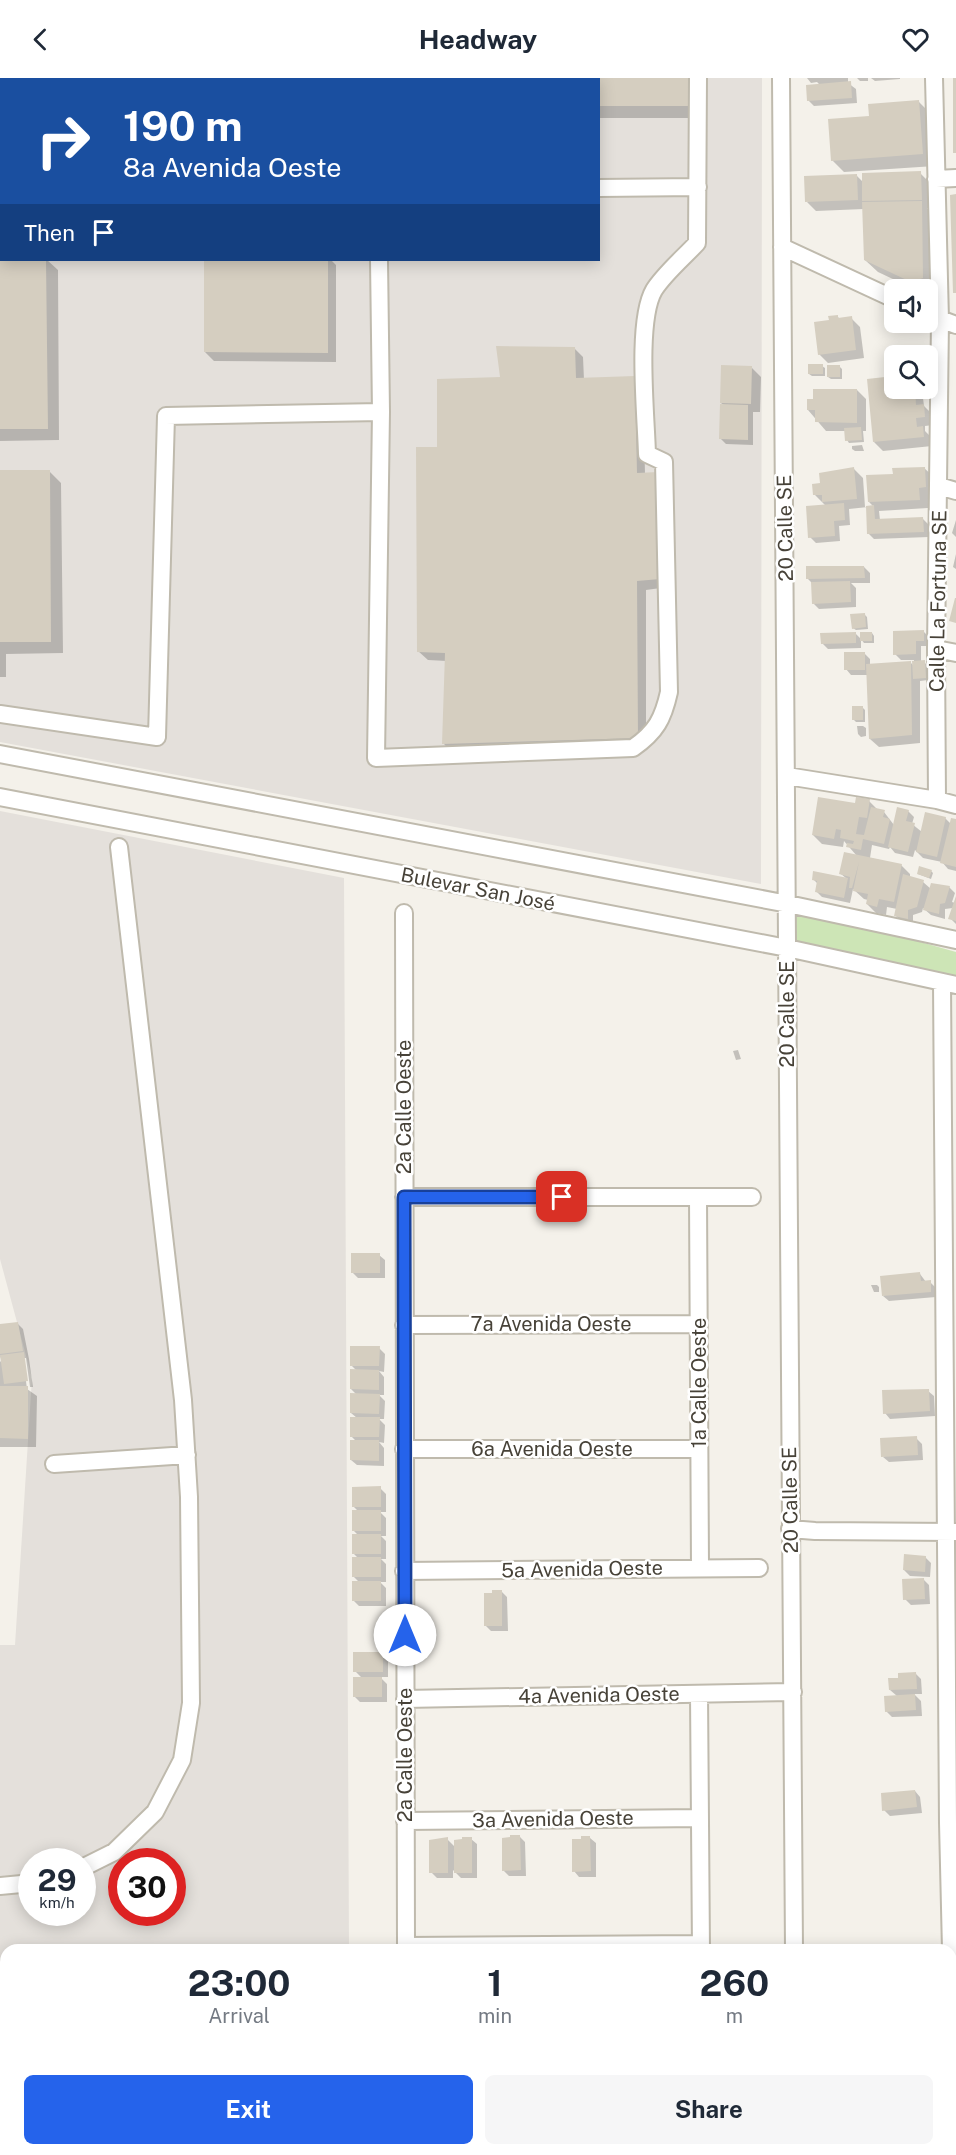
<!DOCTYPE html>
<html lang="en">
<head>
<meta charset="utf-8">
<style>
  :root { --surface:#fff; --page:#f6f6f7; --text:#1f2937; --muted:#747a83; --accent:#2563eb }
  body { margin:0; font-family:"Public Sans",sans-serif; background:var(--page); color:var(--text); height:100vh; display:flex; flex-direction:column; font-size:22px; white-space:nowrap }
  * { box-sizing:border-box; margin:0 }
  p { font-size:20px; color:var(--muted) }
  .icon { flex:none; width:33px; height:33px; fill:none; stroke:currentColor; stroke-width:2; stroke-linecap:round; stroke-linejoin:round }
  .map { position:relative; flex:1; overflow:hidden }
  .panel { position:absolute; left:0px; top:1866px; width:957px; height:212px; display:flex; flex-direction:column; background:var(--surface); border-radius:18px 18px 0 0; box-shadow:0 3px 15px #0003 }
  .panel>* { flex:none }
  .banner { position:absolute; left:0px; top:0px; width:600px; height:183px; box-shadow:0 3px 15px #0003; background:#1a4fa0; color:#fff; overflow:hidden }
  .buttons { position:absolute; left:884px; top:201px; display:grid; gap:12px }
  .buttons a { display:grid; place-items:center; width:54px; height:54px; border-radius:9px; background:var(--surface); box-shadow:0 3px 15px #0003; font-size:30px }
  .speed { position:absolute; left:18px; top:1770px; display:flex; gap:12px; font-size:30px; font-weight:700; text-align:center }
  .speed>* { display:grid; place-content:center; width:78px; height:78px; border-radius:50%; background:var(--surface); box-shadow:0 3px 15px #0003; line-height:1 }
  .speed small { font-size:15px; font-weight:400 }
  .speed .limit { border:9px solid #d22; background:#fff; color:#111 }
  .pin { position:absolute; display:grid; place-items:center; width:51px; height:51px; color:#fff; margin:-26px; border-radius:12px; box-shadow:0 3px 9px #0006 }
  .me { position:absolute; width:66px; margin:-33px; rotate:0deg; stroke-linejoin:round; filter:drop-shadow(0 0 4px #0008) }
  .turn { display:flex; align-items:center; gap:21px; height:126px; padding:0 24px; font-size:27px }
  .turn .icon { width:78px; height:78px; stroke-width:2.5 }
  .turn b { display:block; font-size:42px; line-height:51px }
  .then { display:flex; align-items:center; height:57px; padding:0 24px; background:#0003; gap:12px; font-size:22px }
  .eta { display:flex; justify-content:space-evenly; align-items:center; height:102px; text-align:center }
  .eta b { font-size:36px; font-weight:700; line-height:42px }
  .primary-button { display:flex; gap:12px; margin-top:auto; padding:12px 24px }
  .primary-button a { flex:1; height:69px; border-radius:9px; background:var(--accent); color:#fff; font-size:24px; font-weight:700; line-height:69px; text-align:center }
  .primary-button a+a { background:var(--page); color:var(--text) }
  header { display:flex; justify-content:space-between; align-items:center; height:78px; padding:0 24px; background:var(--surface); font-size:27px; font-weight:700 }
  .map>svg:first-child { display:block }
</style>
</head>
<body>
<header><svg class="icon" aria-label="back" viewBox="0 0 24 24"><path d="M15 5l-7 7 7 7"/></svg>Headway<svg class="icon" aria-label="heart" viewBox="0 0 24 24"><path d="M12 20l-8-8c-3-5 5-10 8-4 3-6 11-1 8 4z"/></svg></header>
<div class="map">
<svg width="956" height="2077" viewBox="0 0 956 2077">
  <rect width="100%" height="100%" fill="#f4f1ea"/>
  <path fill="#f4e9d7" d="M0 1994H6V2072H305V2077H0Z"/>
  <path fill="#e4e0db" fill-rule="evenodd" d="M0 0H762L761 806 0 664ZM2 2H598V182H2Z
    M0 733 344 800 349 1872H6V1994H0V1567H15L32 1300 0 1181ZM32 1784H82V1834H32ZM122 1784H172V1834H122Z"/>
  <path fill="#cde5b6" d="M789 827 956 874V914L788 869Z"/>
  <path fill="#0003" d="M0 0H59L2 2V79Z
    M87 0H338V2H87Z
    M421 0H700V40H598V2Z
    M807 0H848V5L856 11 857 25 814 28 808 22 820 7 817 4 811 5Z
    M857 0H868V3H860Z
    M871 0H900V1L875 3Z
    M919 24 931 36 935 88 844 94 832 82 870 40Z
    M920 95 929 104 930 130H927L933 136 934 212 927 214V212H916L878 194 865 182 864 131 816 133 807 124 857 98 863 104Z
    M0 169 2 182H47L58 192 59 362 0 363Z
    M206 182H331L336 187V284L214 283 205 274Z
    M837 238 840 241 851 240 860 249 864 280 828 285 819 276 831 243Z
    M574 270 583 279 584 302 634 300 643 309 645 396 668 509 646 512V669L453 675 444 666 447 583 428 582 418 573 439 370 502 300Z
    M822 288 825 290V298H812L809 296Z
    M839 288 842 291V301H831L828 299Z
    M752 290 761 299 760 334H753V367L726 366 720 360 725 328 721 325Z
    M894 300V310H927V302L931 306 933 319 923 320 924 328 932 336 933 347 925 348V353L931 359 932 368 883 373 874 364Z
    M857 312 866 321V353H863L864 364 849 365 847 362 846 353H826L808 332Z
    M862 367 864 373H855L852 371V368Z
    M924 390 934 399V418H928V430L879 433 880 442 922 440 928 446 929 459 874 461 868 455V429L849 431 850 447 839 448 840 463 816 465 810 459 826 428 815 417 822 406 854 391 863 400 865 429H874L869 424 894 398Z
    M49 393 61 405 63 575 6 576V599H0V394Z
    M956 442V459L952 455Z
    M956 476V491L953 489Z
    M864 489 870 495V505H851L856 510V529L819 531 813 525 812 505 807 500Z
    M864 536 867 539 868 551 856 552 853 550Z
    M924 554 929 559 930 568H921V584L927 586 928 602 920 603V665L879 669 870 661 868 597H851L846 591 864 575 870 581V587L911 585 914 588V582H901L895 576Z
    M855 555 862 562 872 555 874 558V565H864L861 561V570L828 571 822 565Z
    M863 630 865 632V644H856L854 642Z
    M857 648H863L866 650V658L861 659 858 656Z
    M869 723 878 732 884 734 894 747 908 733 914 739 912 746 922 754 945 740 951 746 956 743V793L948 791 942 784 923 780 915 772 913 779 895 775 890 769 889 771 872 767 870 780 901 787 910 796V800L923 804 931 811 949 809 955 815 952 824 955 825 956 822V846L950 840 953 830 945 831V841L931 837 923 830 922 834 913 837V845L901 843 895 837 897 831 887 829 886 837 876 835 867 826 868 822 864 821 853 811 850 825 822 819 816 813 818 806 813 801H847L841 796 856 777 844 763 843 769 822 766 813 757 856 727Z
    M931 793 933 795 931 801 918 796Z
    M738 972 741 981 736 982 733 973Z
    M379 1177 385 1182V1200H358L352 1194Z
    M920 1196 926 1204H930L936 1210V1219L889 1223 883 1218Z
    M871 1207H877L879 1209V1214H874Z
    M17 1245 23 1251 29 1281 33 1309H30L26 1280H23L27 1311 37 1318 36 1369H0V1283L3 1286 0 1278V1248Z
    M379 1270 385 1276 384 1294 379 1293 384 1299V1317H379L385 1323 384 1341H379L385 1347 384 1365 379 1364 384 1370V1388L357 1387 351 1382 357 1364 351 1358 357 1340 351 1335 357 1317 351 1311 357 1293 351 1287Z
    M928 1313 934 1318 935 1338 890 1341 885 1335Z
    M916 1360 922 1366 923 1382 889 1384 883 1379Z
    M380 1410 386 1416V1434H380L386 1440V1458H381L386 1463V1481H381L386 1486V1504H380L386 1510V1528H359L353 1522 360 1505 353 1498 358 1480 353 1475 358 1457 353 1452 359 1434 353 1428Z
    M925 1479 931 1485 930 1499 910 1498 904 1492Z
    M923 1501 929 1507 930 1526 911 1527 905 1521Z
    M502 1514 507 1519 508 1553H491L485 1547Z
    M382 1575 388 1581V1599H380L387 1606V1624H360L354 1618 362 1600 355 1593Z
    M915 1595 921 1601 922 1616H914L921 1623 922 1638 892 1639 886 1633 897 1618 890 1612 900 1601Z
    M915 1713 920 1719 922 1735 890 1738 884 1732Z
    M520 1759 525 1764 526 1798H509L503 1792Z
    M590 1760 596 1765V1799H579L574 1793 573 1762Z
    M447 1761 455 1769 471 1761 477 1766V1800H461L453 1792V1800H437L431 1794Z
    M6 1997V2033L0 2034V1998Z
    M0 2061H6V2072H76V2077H0Z
    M102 2072H261L262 2077H102Z
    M278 2072H313V2077H279Z"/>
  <path fill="#d5cec0" d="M598 0H689V28H598Z
    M953 0H956V75H953Z
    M851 3 852 20 807 23 806 7Z
    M919 22 923 76 831 83 828 41 869 38 868 26Z
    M921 93 922 122 862 123V95Z
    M857 96 858 122 805 124 804 98Z
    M956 116V215H953L950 117Z
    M922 123 923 200 911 204 864 182 862 124Z
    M0 182H46L48 351H0Z
    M204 182H328V275L204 274Z
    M838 237V240L852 238 856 272 818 277 814 244 829 242 828 238Z
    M496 268 575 269 576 300 635 298 637 395 658 394 660 501 637 503 638 660 442 666 445 575 417 574 416 369H437V301L500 299Z
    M808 286H823V296H808Z
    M721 287 752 288 751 326 720 325Z
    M827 287H840V299H827Z
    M894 298V310H915L916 327 924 326 925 339 916 340 917 349 923 348 924 359 873 364 867 301Z
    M813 311H857V345L815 344V332H807V321H813Z
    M720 326 748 327V362L719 361Z
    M861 349 862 362 845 363 844 350Z
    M854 389 857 421 822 424V417H813L812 406 820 405 819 395Z
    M925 389 926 409 919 410 920 422 868 424 866 397 893 396 892 390Z
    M0 392H50L51 564H0Z
    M844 425 845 442 834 443 835 458 808 460 806 428Z
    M874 427 875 441 923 439 924 454 867 456 866 428Z
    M806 488H864L865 500 806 501Z
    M850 503 851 524 812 526 811 504Z
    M955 520H956V545L949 543Z
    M865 535 866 549 852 551 850 536Z
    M924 552V563H916V576L893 577V553Z
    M856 554V565L821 566 820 555Z
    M860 554H872V563H860Z
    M844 574H865V592H844Z
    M925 582 926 600 913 601 912 583Z
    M911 583 912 657 869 661 866 586Z
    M852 628H863V642H852Z
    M818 719 855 725 856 719 870 721 867 740 859 739 856 756 864 757 871 729 885 732 883 739 890 741 884 766 863 761 861 772 846 769 847 765 853 766 854 763 840 760 841 752 836 751 834 761 812 757Z
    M897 729 909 732 906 743 915 745 908 774 888 769Z
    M925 734 946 739 937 779 916 774Z
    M951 740 956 741V789L940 785Z
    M844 774 902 786 894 824 879 821 877 829 866 826 868 816 853 813 859 784 852 810H849L850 799 839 796Z
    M919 788 932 792 929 800 917 796Z
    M813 793 848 800 844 820 815 814 817 803 812 802Z
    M903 796 924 802 917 829 908 832V841L894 838Z
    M931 805 950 808 945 825 940 826 939 836 923 832Z
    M956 818V843L948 841Z
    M351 1175H380V1195H351Z
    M920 1194 921 1203 931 1202V1214L882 1218 880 1198Z
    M18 1244 23 1273 0 1276V1246Z
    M350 1268H380L379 1288H350Z
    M24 1274 28 1303 4 1306 0 1277Z
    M350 1291 379 1292V1312L350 1311Z
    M0 1308H28V1361L0 1360Z
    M929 1311 930 1333 883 1336 882 1312Z
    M350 1315 380 1316 379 1336 350 1335Z
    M350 1339H380L379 1359H350Z
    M917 1358 918 1377 881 1379 880 1360Z
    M350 1362H379V1383L350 1382Z
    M381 1408V1429H352V1409Z
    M352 1432H381V1453H352Z
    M352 1456H381V1476H352Z
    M904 1476 926 1478 925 1494 903 1492Z
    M352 1479H381V1499H352Z
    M924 1500 925 1521 903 1522 902 1501Z
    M352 1503H381V1523H352Z
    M492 1512H502V1548H484V1515H492Z
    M353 1574H383V1594H353Z
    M916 1594 917 1611 889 1612 888 1600H898V1595Z
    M353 1599H382V1619H353Z
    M915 1616 916 1632 885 1634 884 1618Z
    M915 1712 917 1729 882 1733 881 1715Z
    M510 1757H520L521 1792 502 1793V1760L510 1759Z
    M581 1758H590L591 1793 572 1794V1761H581Z
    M448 1759V1795H429V1762Z
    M462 1759H472V1795H454V1762L462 1761Z
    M0 1996H6V2021H0Z
    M0 2059H6V2072H65L66 2077H0Z
    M100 2072H250L251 2075 202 2077H101Z
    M277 2072H302V2077H277Z"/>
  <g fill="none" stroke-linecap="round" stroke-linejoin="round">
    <defs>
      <path id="minor" d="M378 0V2
        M781 0 794 1872
        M934 0 940 242 936 571 937 722
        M936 101 956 100
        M598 110 698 109
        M0 112H2
        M782 169 894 221
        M379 182 381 334 376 680 633 670C656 654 663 641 669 614L664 384 647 376C646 337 636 243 654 212 664 196 684 179 697 165L698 0
        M927 236 956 247
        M939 408 956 413
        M936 571 956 575
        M0 636 157 659 166 338 381 334
        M0 676 788 826 956 862
        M787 698 937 722 956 727
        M0 719 787 870 956 907
        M404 835 406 1872
        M942 904 948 1745 951 1872
        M404 1119H752
        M698 1119 700 1490
        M404 1247 699 1246
        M404 1371H699
        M54 1386 187 1377
        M790 1451 815 1453 956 1454
        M404 1493 759 1490
        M699 1616 701 1872
        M405 1621 793 1614
        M405 1743 700 1740
        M82 1790 114 1774 155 1734 182 1682 191 1625 189 1419 183 1322 119 769
        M0 1808 32 1805
        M406 1868 701 1866
        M951 1882V1891
        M0 2042 6 2041
        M951 2064 956 2059
        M86 2072V2077
        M265 2072V2077
        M795 2072V2077"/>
    </defs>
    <use href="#minor" stroke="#bfbaad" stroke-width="20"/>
    <use href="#minor" stroke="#fff" stroke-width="16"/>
  </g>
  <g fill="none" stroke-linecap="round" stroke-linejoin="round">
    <defs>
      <path id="route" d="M405 1557 404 1119H562"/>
    </defs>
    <use href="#route" stroke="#184099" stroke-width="15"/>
    <use href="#route" stroke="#2563eb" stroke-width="10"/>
  </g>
  <g text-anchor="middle" stroke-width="5" stroke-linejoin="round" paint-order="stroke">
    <g font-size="20" fill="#474238" stroke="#fff">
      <text transform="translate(785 450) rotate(-91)" y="7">20 Calle SE</text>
      <text transform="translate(938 523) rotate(-89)" y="7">Calle La Fortuna SE</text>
      <text transform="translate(478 811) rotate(11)" y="7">Bulevar San José</text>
      <text transform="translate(787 936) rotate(-90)" y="7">20 Calle SE</text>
      <text transform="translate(404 1029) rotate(-90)" y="7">2a Calle Oeste</text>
      <text x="551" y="1253">7a Avenida Oeste</text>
      <text transform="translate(699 1305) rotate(-90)" y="7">1a Calle Oeste</text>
      <text x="552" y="1378">6a Avenida Oeste</text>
      <text transform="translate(790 1422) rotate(-91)" y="7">20 Calle SE</text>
      <text transform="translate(582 1491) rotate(-1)" y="7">5a Avenida Oeste</text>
      <text transform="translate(599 1617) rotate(-1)" y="7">4a Avenida Oeste</text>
      <text transform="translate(405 1677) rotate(-90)" y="7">2a Calle Oeste</text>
      <text transform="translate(553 1741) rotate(-1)" y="7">3a Avenida Oeste</text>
    </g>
  </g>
</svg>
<div class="buttons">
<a><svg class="icon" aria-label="sound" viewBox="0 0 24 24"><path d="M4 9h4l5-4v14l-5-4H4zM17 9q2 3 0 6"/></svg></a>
<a><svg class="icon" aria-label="search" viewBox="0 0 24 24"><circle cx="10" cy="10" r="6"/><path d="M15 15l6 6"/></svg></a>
</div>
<div class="speed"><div>29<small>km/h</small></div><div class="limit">30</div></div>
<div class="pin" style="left:562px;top:1119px;background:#d93025"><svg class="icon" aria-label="arrive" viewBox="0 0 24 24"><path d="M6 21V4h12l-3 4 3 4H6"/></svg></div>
<svg class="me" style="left:405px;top:1557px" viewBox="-20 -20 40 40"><circle r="19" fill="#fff"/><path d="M0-13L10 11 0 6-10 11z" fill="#2563eb"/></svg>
<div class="banner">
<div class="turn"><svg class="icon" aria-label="right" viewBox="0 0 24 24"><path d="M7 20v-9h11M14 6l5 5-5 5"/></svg><div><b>190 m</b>8a Avenida Oeste</div></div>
<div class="then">Then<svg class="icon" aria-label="arrive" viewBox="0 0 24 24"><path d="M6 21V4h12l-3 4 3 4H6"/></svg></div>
</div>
<section class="panel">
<div class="eta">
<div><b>23:00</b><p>Arrival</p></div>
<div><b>1</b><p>min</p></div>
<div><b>260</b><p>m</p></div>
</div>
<div class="primary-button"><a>Exit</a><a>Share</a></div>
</section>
</div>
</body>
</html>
